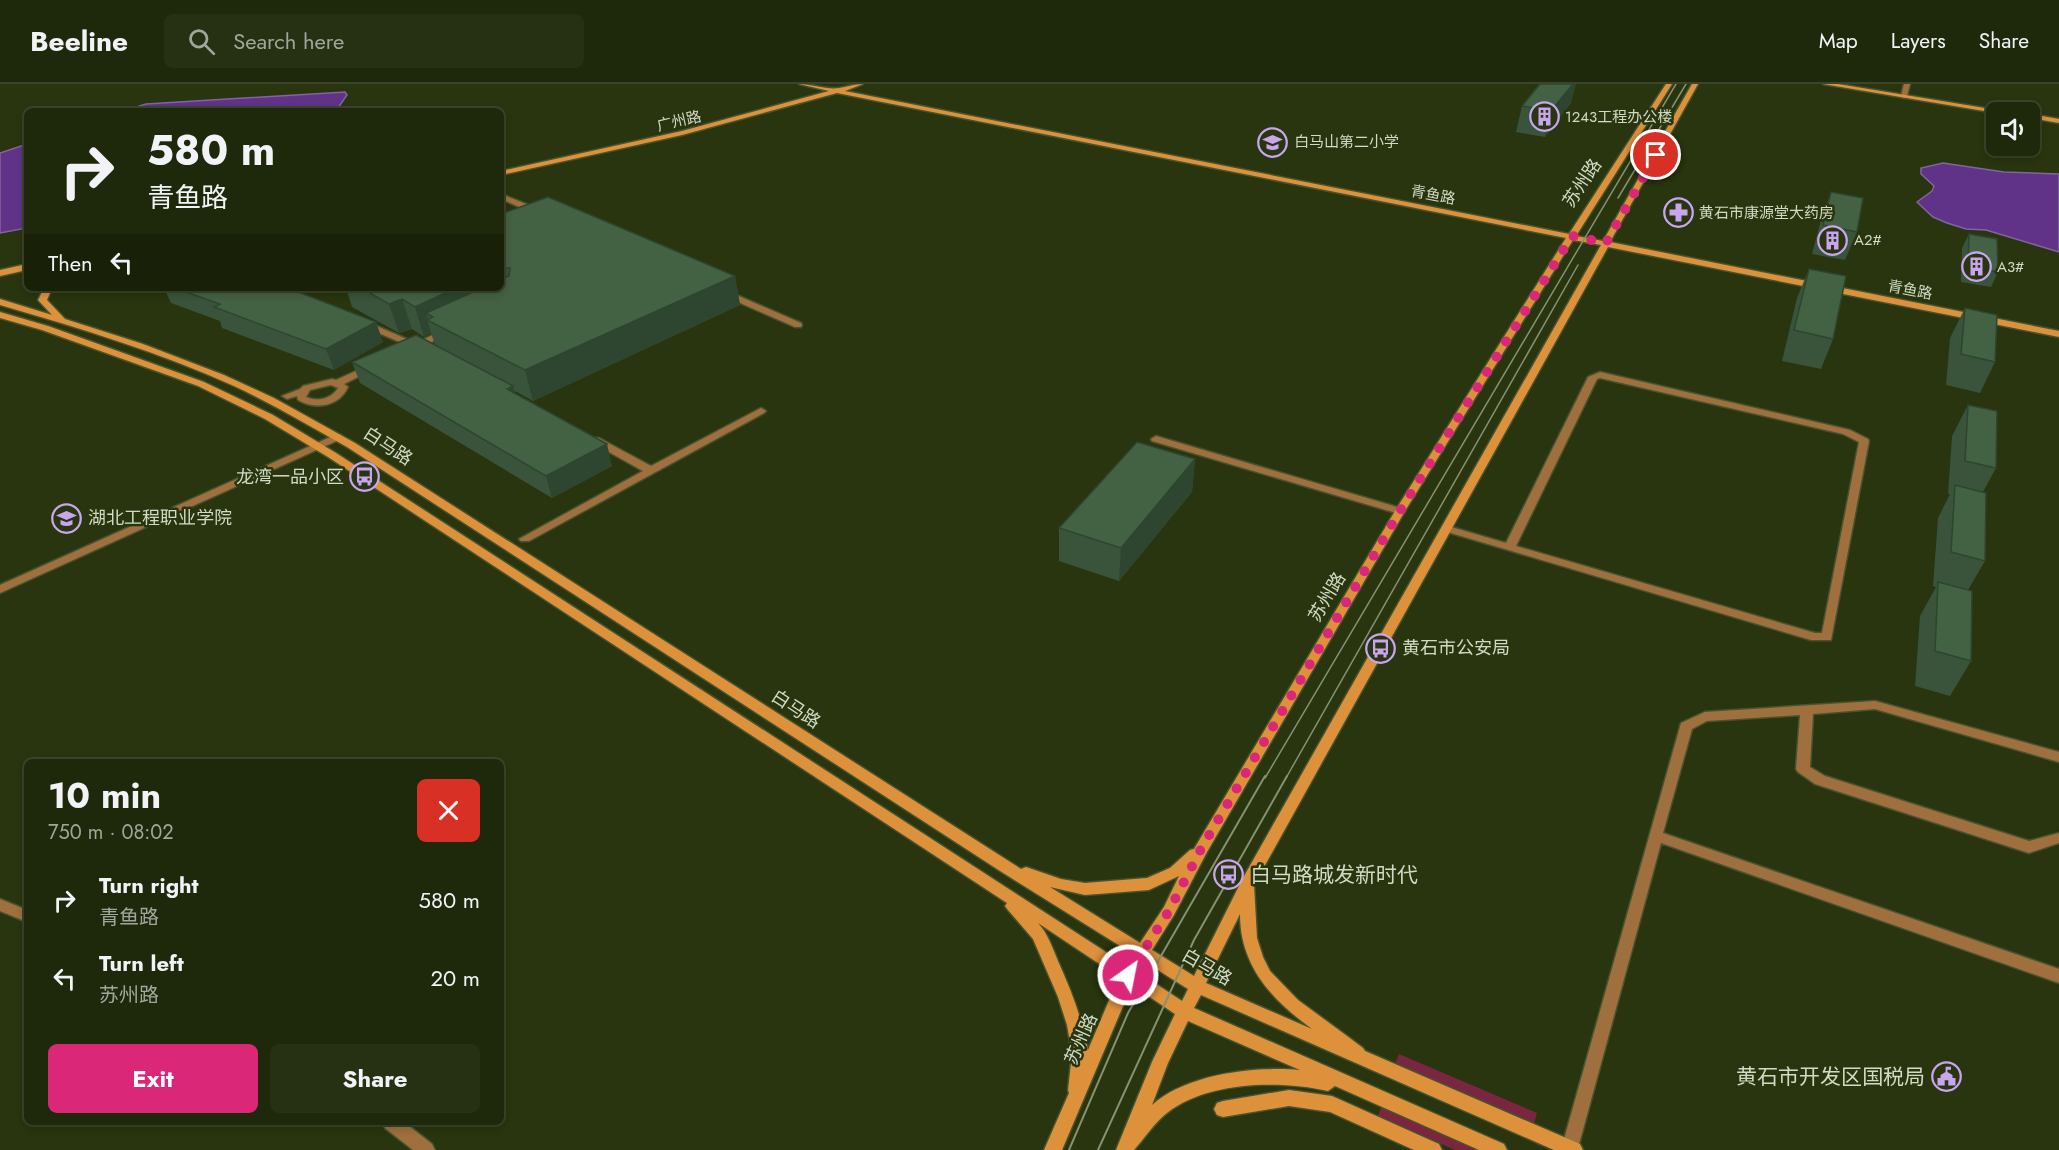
<!DOCTYPE html>
<html lang="en">
<head>
<meta charset="utf-8">
<style>
  :root { --surface:#1e280a; --page:#263013; --text:#f1f3f6; --muted:#a1a69c; --line:#3c442b; --accent:#db2777 }
  body { margin:0; font-family:Jost,"Noto Sans SC",sans-serif; background:var(--page); color:var(--text); height:100vh; display:flex; flex-direction:column; font-size:22px; white-space:nowrap }
  * { box-sizing:border-box; margin:0 }
  p { font-size:20px; color:var(--muted) }
  .icon { flex:none; width:33px; height:33px; fill:none; stroke:currentColor; stroke-width:2; stroke-linecap:round; stroke-linejoin:round }
  .map { position:relative; flex:1; overflow:hidden }
  .panel { position:absolute; left:24px; top:675px; width:480px; height:366px; display:flex; flex-direction:column; background:var(--surface); border-radius:9px; box-shadow:0 3px 9px #0003,0 0 0 2px var(--line) }
  .panel>* { flex:none }
  .banner { position:absolute; left:24px; top:24px; width:480px; height:183px; border-radius:9px; box-shadow:0 3px 9px #0003,0 0 0 2px var(--line); background:#1e280a; color:var(--text); overflow:hidden }
  .fabs { position:absolute; left:1986px; top:18px; display:grid; gap:12px }
  .fabs a { display:grid; place-items:center; width:54px; height:54px; border-radius:9px; background:var(--surface); box-shadow:0 3px 9px #0003,0 0 0 2px var(--line); font-size:30px }
  .pin { position:absolute; display:grid; place-items:center; width:51px; height:51px; color:#fff; margin:-26px; border:3px solid #fff; border-radius:50%; box-shadow:0 2px 6px #0007 }
  .me { position:absolute; width:66px; margin:-33px; rotate:33deg; stroke-linejoin:round; filter:drop-shadow(0 0 4px #0008) }
  .turn { display:flex; align-items:center; gap:21px; height:126px; padding:0 24px; font-size:27px }
  .turn .icon { width:78px; height:78px; stroke-width:2.5 }
  .turn b { display:block; font-size:42px; line-height:51px }
  .then { display:flex; align-items:center; height:57px; padding:0 24px; background:#0003; gap:12px; font-size:22px }
  .round { display:grid; place-items:center; flex:none; width:63px; height:63px; border-radius:9px; background:var(--page) }
  .headline { display:flex; align-items:center; justify-content:space-between; height:102px; padding:0 24px }
  h1 { font-size:36px; font-weight:700; line-height:45px }
  .action { display:flex; gap:12px; margin-top:auto; padding:12px 24px }
  .action a { flex:1; height:69px; border-radius:9px; background:var(--accent); color:#fff; font-size:24px; font-weight:700; line-height:69px; text-align:center }
  .action a+a { background:var(--page); color:var(--text) }
  ul { padding:0; list-style:none }
  li { display:flex; align-items:center; gap:18px; height:78px; padding:0 24px }
  li div { flex:1 }
  li b { display:block; font-size:22px }
  li em { font-style:normal }
  header { display:flex; align-items:center; gap:36px; box-sizing:border-box; height:84px; padding:0 30px; background:var(--surface); border-bottom:2px solid var(--line) }
  header strong { font-size:28px }
  nav { display:flex; gap:33px; margin-inline-start:auto; font-size:21px }
  .search { width:420px; height:54px; background:var(--page); display:flex; align-items:center; gap:15px; box-sizing:border-box; padding:0 21px; border-radius:9px; color:var(--muted); font-size:22px }
  .map>svg:first-child { display:block }
</style>
</head>
<body>
<header>
<strong>Beeline</strong>
<div class="search"><svg class="icon" aria-label="search" viewBox="0 0 24 24"><circle cx="10" cy="10" r="6"/><path d="M15 15l6 6"/></svg>Search here</div>
<nav><a>Map</a><a>Layers</a><a>Share</a></nav>
</header>
<div class="map">
<svg width="2059" height="1066" viewBox="0 0 2059 1066">
  <rect width="100%" height="100%" fill="#28350e"/>
  <path fill="#7a2640" d="M1399 970 1537 1029 1534 1040 1395 980Z
    M1382 1021 1484 1066H1455L1378 1032Z"/>
  <path fill="#603389" stroke="#82659b" stroke-width="1.5" d="M345 8 347 11 336 27H123L146 20Z
    M27 60V144L0 149V69Z
    M1943 79 2004 88 2059 90V168L1986 146 1966 145 1947 139 1933 133 1917 118 1932 107 1934 102 1921 90V84Z"/>
  <g fill="none" stroke-linecap="round" stroke-linejoin="round">
    <defs>
      <path id="street" d="M1904 0H1910L1907 12 1904 14 1901 12Z
        M501 110 541 126 542 128 535 130 501 115Z
        M725 206 801 239 802 241 801 243H795L722 211V207Z
        M365 237 416 259 445 245 448 244 453 247 422 263 421 265 409 266V262L362 242 361 240Z
        M369 281 374 284 372 286 344 300 348 303C339 323 315 326 298 316L297 312 287 315 282 312 300 305 303 302 332 295 336 296ZM331 301 338 304C331 315 318 318 306 313L310 306Z
        M1600 288 1850 346 1868 355 1869 357 1831 556H1811L1444 447 1442 445 1444 443 1448 442 1506 459 1588 293ZM1600 294 1843 350 1859 358 1822 549H1815L1516 462 1597 295Z
        M761 324 766 327 764 329 529 457H521L519 455 643 387 591 358V354H599L651 382Z
        M337 350 341 351V355L0 509V501Z
        M1156 352 1404 425 1405 427 1404 429H1396L1152 357 1151 355Z
        M1875 617 2059 668V678L1875 625 1813 630 1810 683 1825 692 2029 757 2059 749V759L2029 769 1815 700 1798 688 1796 685 1800 631 1707 637 1692 645 1663 749 2059 885V899L1661 759 1578 1064 1577 1066H1561L1681 639 1705 628Z
        M0 815 27 826V838L0 827Z
        M382 1038H404L432 1060 435 1066H413L385 1044Z"/>
      <path id="secondary" d="M799 0C812 0 827 6 839 4 847 3 854 0 863 0L845 7 1569 150 1666 0H1672L1576 152 1603 157 1692 0H1698L1610 158 2059 247V253L1608 163 1254 801 1257 854 1263 873 1270 887 1298 916 1347 952 1363 964 1365 967 1580 1060 1583 1066H1554L1201 911 1194 924 1504 1060 1507 1066H1479L1335 1002 1328 1007C1281 996 1207 997 1167 1029 1156 1037 1143 1056 1134 1066H1116L1152 978 1175 930 1132 901 1062 1066H1044L1069 1009 1068 1006 1072 970 1067 941 1058 913 1033 855 1008 826 1005 822 1007 819 328 373 265 335 198 302 42 246 0 234V228L48 242 204 298 273 331 336 369 1126 881 1133 870 997 785 347 363C310 342 273 320 234 302 159 268 79 244 0 221V215L52 231 38 216 44 204H52L47 216 65 235 143 260 224 291 274 314 355 359 1021 785 1026 783 1061 795 1085 799 1147 794 1170 784 1190 766 1194 765 1395 427 1566 154 837 9 682 51 501 91V87L682 47 829 7ZM1573 156 1601 161 1243 794 1194 892 1152 866 1174 831 1207 768 1405 427ZM1179 792 1164 823 1140 859 1050 803 1085 811 1149 806ZM1240 830C1240 882 1272 916 1312 945L1206 899ZM1038 839 1119 893 1088 966C1082 934 1071 906 1058 877 1052 863 1048 850 1038 839ZM1145 878 1188 905 1182 917 1138 888ZM1188 937 1300 986C1255 982 1187 990 1152 1021L1168 979Z
        M1823 0H1838L2009 28 1996 29Z
        M2030 30 2059 35V39L2030 34Z
        M27 180V186L0 192V186Z
        M1289 1006 1332 1012 1439 1060 1442 1066H1414L1330 1028 1289 1022 1223 1033 1217 1031 1214 1025 1217 1019 1223 1017Z"/>
    </defs>
    <use href="#street" stroke="#46532f" stroke-width="3"/>
    <use href="#secondary" stroke="#46532f" stroke-width="3"/>
    <use href="#street" fill="#9f6f3d" fill-rule="evenodd"/>
    <use href="#secondary" fill="#de913b" fill-rule="evenodd"/>
    <path stroke="#869173" stroke-width="1.5" d="M1618 114 1686 0
      M1265 694 1676 0
      M1286 694 1578 181"/>
    <path stroke="#869173" stroke-width="2" d="M1069 1066 1128 929 1265 692
      M1098 1066 1194 856 1287 692"/>
  </g>
  <path fill="#39543a" d="M1571 19 1545 53 1516 48 1522 22Z
    M1831 108 1857 148 1845 176 1812 170 1821 136Z
    M501 130 735 192 740 221 533 317 515 307V309L612 382 552 414 360 299 352 278 435 261 431 249 424 253 412 245 399 249 352 223 346 204H501Z
    M1969 150 1998 188 1991 203 1961 198 1962 164Z
    M1809 185 1833 255 1821 285 1782 277 1797 214Z
    M164 204H288L383 258 334 286 222 244 220 237 171 219Z
    M1965 224 1995 278 1980 309 1946 301 1950 254Z
    M1968 321 1996 384 1983 408 1985 477 1968 506 1971 577 1950 612 1915 602 1920 532 1936 503 1933 502 1938 434 1950 410H1948L1952 352Z
    M1195 375 1192 408 1119 497 1059 477V444Z"/>
  <path fill="#2e452f" d="M1573 0H1576L1571 19 1545 53 1551 27Z
    M501 184 509 213 433 233 426 229 428 236H427L431 249 424 253 415 223 456 204H501Z
    M735 192 740 221 533 317 525 286Z
    M402 215 412 245 399 249 389 220Z
    M376 238 383 258 334 286 326 265Z
    M513 302 519 323 507 305Z
    M607 360 612 382 552 414 546 392Z
    M1195 375 1192 408 1119 497 1121 464Z"/>
  <path fill="#426243" stroke="#2e452f" stroke-width="1.5" d="M1540 0H1573L1551 27 1522 22Z
    M1831 108 1863 114 1857 148 1823 141Z
    M548 113 735 192 525 286 427 236 433 233 426 229 482 204H501V195L509 192 510 184H501V130Z
    M1969 150 1997 155 1998 188 1968 182Z
    M1809 185 1846 192 1833 255 1794 246Z
    M175 204H288L376 238 326 265 214 223 220 220Z
    M361 204H456L415 223 402 215 389 220Z
    M1965 224 1997 231 1995 278 1961 270Z
    M416 251 513 302 507 305 607 360 546 392 352 278Z
    M1968 321 1997 327 1996 384 1965 377Z
    M1137 358 1195 375 1121 464 1059 444Z
    M1955 401 1986 409 1985 477 1951 468Z
    M1938 498 1972 507 1971 577 1935 567Z"/>
  <g fill="none" stroke-linecap="round" stroke-linejoin="round">
    <path stroke="#db2777" stroke-width="10" stroke-dasharray="0 18" d="M1128 891 1169 827 1201 765 1400 427 1572 152 1606 159 1656 71"/>
  </g>
  <defs>
    <symbol id="building-ring" viewBox="-11 -11 22 22"><circle r="9.5" fill="#28350e" stroke="#c8a6ef" stroke-width="1.5"/><path d="M-4-6H4V6H1V3H-1V6H-4ZM-2.5-4.3h1.7v1.8h-1.7ZM.8-4.3h1.7v1.8H.8ZM-2.5-1h1.7V.8h-1.7ZM.8-1h1.7V.8H.8Z" fill="#c8a6ef"/></symbol>
    <symbol id="school-ring" viewBox="-11 -11 22 22"><circle r="9.5" fill="#28350e" stroke="#c8a6ef" stroke-width="1.5"/><path d="M0-5L7-2L0 1L-7-2ZM-4 1L0 2.5L4 1V4Q0 6-4 4Z" fill="#c8a6ef"/></symbol>
    <symbol id="pharmacy-ring" viewBox="-11 -11 22 22"><circle r="9.5" fill="#28350e" stroke="#c8a6ef" stroke-width="1.5"/><path d="M-2-6h4v4h4v4h-4v4h-4v-4h-4v-4h4Z" fill="#c8a6ef"/></symbol>
    <symbol id="bus-ring" viewBox="-11 -11 22 22"><circle r="9.5" fill="#28350e" stroke="#c8a6ef" stroke-width="1.5"/><path d="M-5-6H5V4H4V6H2V4H-2V6H-4V4H-5ZM-3.5-4V0h7V-4ZM-3.5 1.2v1.5H-2V1.2ZM2 1.2v1.5H3.5V1.2Z" fill="#c8a6ef"/></symbol>
    <symbol id="university-ring" viewBox="-11 -11 22 22"><circle r="9.5" fill="#28350e" stroke="#c8a6ef" stroke-width="1.5"/><path d="M0-5L7-2L0 1L-7-2ZM-4 1L0 2.5L4 1V4Q0 6-4 4Z" fill="#c8a6ef"/></symbol>
    <symbol id="civic-ring" viewBox="-11 -11 22 22"><circle r="9.5" fill="#28350e" stroke="#c8a6ef" stroke-width="1.5"/><path d="M-.6-6.5H3V-4.5H.6V-3L4-1V1h2V6H-6V1h2V-1L-.6-3ZM-1.2 2.5V6h2.4V2.5Z" fill="#c8a6ef"/></symbol>
  </defs>
  <g fill-rule="evenodd">
    <use href="#building-ring" x="1528" y="16" width="33" height="33"/>
    <use href="#school-ring" x="1256" y="42" width="33" height="33"/>
    <use href="#pharmacy-ring" x="1662" y="112" width="33" height="33"/>
    <use href="#building-ring" x="1816" y="140" width="33" height="33"/>
    <use href="#building-ring" x="1960" y="166" width="33" height="33"/>
    <use href="#bus-ring" x="348" y="376" width="33" height="33"/>
    <use href="#university-ring" x="50" y="418" width="33" height="33"/>
    <use href="#bus-ring" x="1364" y="548" width="33" height="33"/>
    <use href="#bus-ring" x="1212" y="774" width="33" height="33"/>
    <use href="#civic-ring" x="1930" y="976" width="33" height="33"/>
  </g>
  <g text-anchor="middle" stroke-width="5" stroke-linejoin="round" paint-order="stroke">
    <g font-size="15" fill="#d1dac4" stroke="#28350e" text-anchor="start">
      <text x="1565" y="38">1243工程办公楼</text>
      <text x="1294" y="63">白马山第二小学</text>
      <text x="1699" y="134">黄石市康源堂大药房</text>
      <text x="1854" y="161">A2#</text>
      <text x="1997" y="188">A3#</text>
    </g>
    <g font-size="15" fill="#d1dac4" stroke="#28350e">
      <text transform="translate(679 37) rotate(-13)" y="5">广州路</text>
      <text transform="translate(1433 111) rotate(11)" y="5">青鱼路</text>
      <text transform="translate(1910 206) rotate(11)" y="5">青鱼路</text>
    </g>
    <g font-size="18" fill="#d1dac4" stroke="#28350e">
      <text transform="translate(1582 99) rotate(-56)" y="6">苏州路</text>
      <text transform="translate(388 362) rotate(33)" y="6">白马路</text>
      <text transform="translate(1327 513) rotate(-59)" y="6">苏州路</text>
      <text transform="translate(796 625) rotate(33)" y="6">白马路</text>
      <text transform="translate(1207 883) rotate(30)" y="6">白马路</text>
      <text transform="translate(1081 955) rotate(-66)" y="6">苏州路</text>
    </g>
    <g font-size="18" fill="#d1dac4" stroke="#28350e" text-anchor="start">
      <text x="344" y="399" text-anchor="end">龙湾一品小区</text>
      <text x="88" y="440">湖北工程职业学院</text>
      <text x="1402" y="570">黄石市公安局</text>
    </g>
    <g font-size="21" fill="#d1dac4" stroke="#28350e" text-anchor="start">
      <text x="1250" y="798">白马路城发新时代</text>
      <text x="1925" y="1000" text-anchor="end">黄石市开发区国税局</text>
    </g>
  </g>
</svg>
<div class="fabs">
<a><svg class="icon" aria-label="sound" viewBox="0 0 24 24"><path d="M4 9h4l5-4v14l-5-4H4zM17 9q2 3 0 6"/></svg></a>
</div>
<div class="pin" style="left:1656px;top:71px;background:#d93025"><svg class="icon" aria-label="arrive" viewBox="0 0 24 24"><path d="M6 21V4h12l-3 4 3 4H6"/></svg></div>
<svg class="me" style="left:1128px;top:891px" viewBox="-20 -20 40 40"><circle r="17" fill="#db2777" stroke="#fff" stroke-width="3"/><path d="M0-11L8 9 0 5-8 9z" fill="#fff"/></svg>
<div class="banner">
<div class="turn"><svg class="icon" aria-label="right" viewBox="0 0 24 24"><path d="M7 20v-9h11M14 6l5 5-5 5"/></svg><div><b>580 m</b>青鱼路</div></div>
<div class="then">Then<svg class="icon" aria-label="left" viewBox="0 0 24 24"><path d="M17 20v-9H6M10 6l-5 5 5 5"/></svg></div>
</div>
<section class="panel">
<div class="headline"><div><h1>10 min</h1><p>750 m · 08:02</p></div><a class="round" style="background:#d93025;color:#fff"><svg class="icon" aria-label="close" viewBox="0 0 24 24"><path d="M6 6l12 12M18 6L6 18"/></svg></a></div>
<ul>
<li><svg class="icon" aria-label="right" viewBox="0 0 24 24"><path d="M7 20v-9h11M14 6l5 5-5 5"/></svg><div><b>Turn right</b><p>青鱼路</p></div><em>580 m</em></li>
<li><svg class="icon" aria-label="left" viewBox="0 0 24 24"><path d="M17 20v-9H6M10 6l-5 5 5 5"/></svg><div><b>Turn left</b><p>苏州路</p></div><em>20 m</em></li>
</ul>
<div class="action"><a>Exit</a><a>Share</a></div>
</section>
</div>
</body>
</html>
